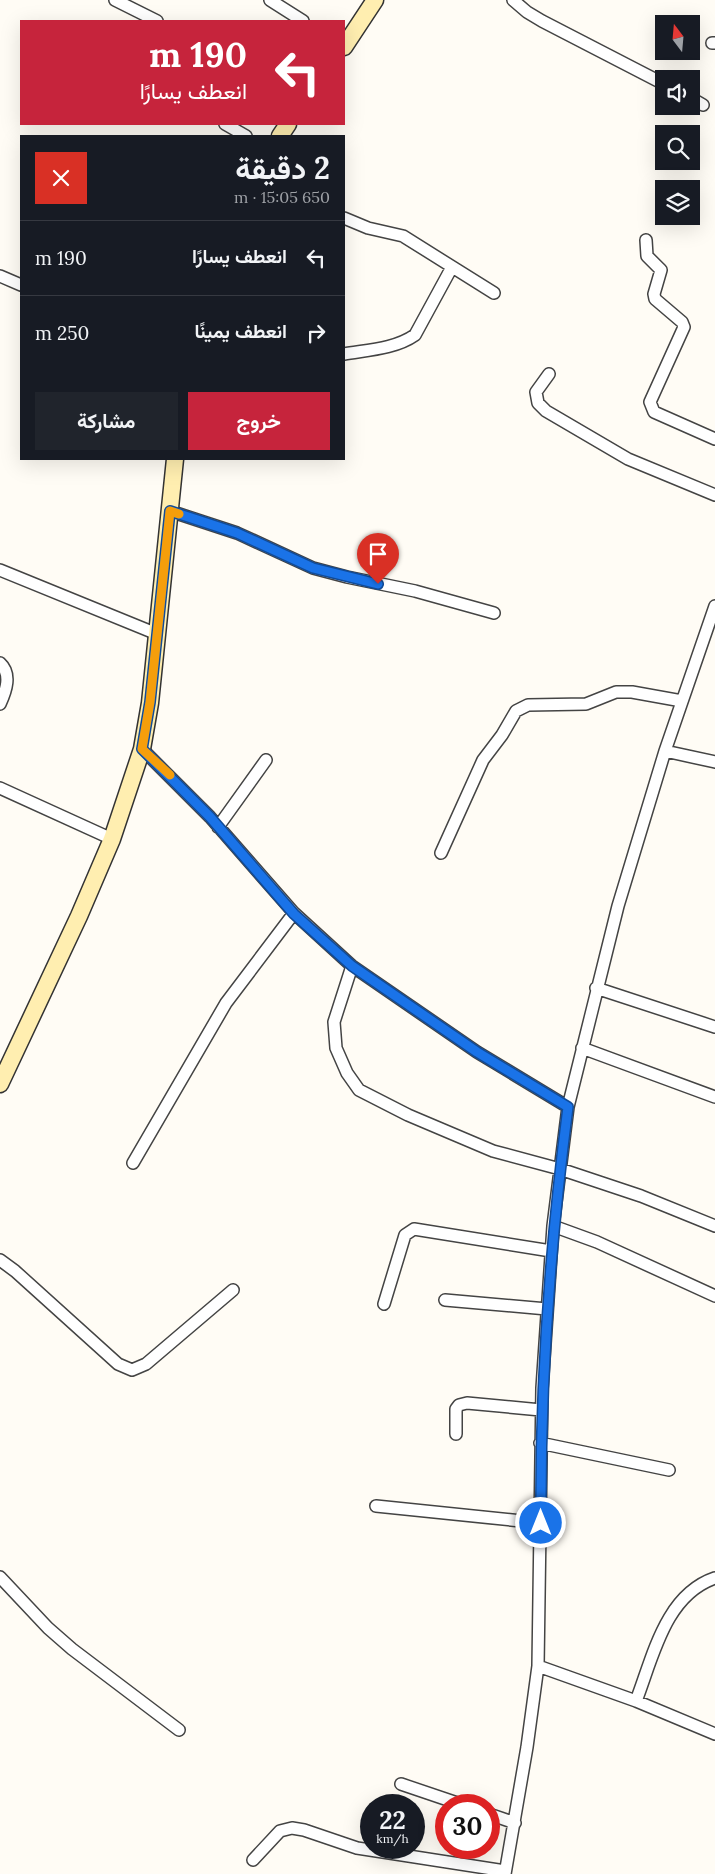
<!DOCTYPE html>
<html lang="ar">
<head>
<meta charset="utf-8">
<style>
  :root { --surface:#171b24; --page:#20242c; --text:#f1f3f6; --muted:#9ea1a6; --line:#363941; --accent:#c6243c }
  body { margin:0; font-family:Lora,Vazirmatn,serif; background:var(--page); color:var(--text); direction:rtl; height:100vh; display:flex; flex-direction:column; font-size:19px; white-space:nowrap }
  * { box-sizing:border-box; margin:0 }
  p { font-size:16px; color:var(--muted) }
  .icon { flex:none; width:28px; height:28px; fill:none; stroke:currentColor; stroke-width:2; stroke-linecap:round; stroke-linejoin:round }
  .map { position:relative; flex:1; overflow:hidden; direction:ltr }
  .panel { position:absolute; left:20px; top:135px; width:325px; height:325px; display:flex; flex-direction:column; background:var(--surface); border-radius:0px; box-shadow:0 5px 20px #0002; direction:rtl }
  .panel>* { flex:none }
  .hud { position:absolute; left:20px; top:20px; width:325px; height:105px; border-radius:0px; box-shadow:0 5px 20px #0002; direction:rtl; background:#c6243c; color:#fff; overflow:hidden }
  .needle { width:32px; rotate:344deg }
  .fabs { position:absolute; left:655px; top:15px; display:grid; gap:10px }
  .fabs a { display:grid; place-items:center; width:45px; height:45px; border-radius:0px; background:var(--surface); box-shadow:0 5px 20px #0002; font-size:25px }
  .speed { position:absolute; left:360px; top:1794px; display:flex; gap:10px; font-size:25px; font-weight:700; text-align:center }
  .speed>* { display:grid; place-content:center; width:65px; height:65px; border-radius:50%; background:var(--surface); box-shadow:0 5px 20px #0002; line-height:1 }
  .speed small { font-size:12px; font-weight:400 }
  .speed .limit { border:8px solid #d22; background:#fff; color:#111 }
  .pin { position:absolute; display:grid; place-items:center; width:42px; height:42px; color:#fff; margin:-51px -21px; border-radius:50% 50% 50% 0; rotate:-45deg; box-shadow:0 0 5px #0007 }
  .pin .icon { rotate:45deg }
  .me { position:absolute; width:55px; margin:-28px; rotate:0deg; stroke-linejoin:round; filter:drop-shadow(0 0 4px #0008) }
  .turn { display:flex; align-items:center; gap:18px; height:105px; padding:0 15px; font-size:22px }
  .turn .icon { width:65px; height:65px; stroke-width:2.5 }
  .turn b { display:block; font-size:35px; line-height:42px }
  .round { display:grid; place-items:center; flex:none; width:52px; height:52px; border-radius:0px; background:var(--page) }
  .headline { display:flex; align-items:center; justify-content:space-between; height:85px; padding:0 15px }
  h1 { font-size:30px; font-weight:700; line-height:38px }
  .button { display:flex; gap:10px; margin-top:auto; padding:10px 15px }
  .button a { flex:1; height:58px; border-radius:0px; background:var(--accent); color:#fff; font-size:20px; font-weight:700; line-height:58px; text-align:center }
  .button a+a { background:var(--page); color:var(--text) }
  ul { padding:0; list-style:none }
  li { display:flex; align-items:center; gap:15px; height:75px; padding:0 15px; border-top:1px solid var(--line) }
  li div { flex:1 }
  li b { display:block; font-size:19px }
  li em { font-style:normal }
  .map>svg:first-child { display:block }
</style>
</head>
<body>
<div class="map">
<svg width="715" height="1874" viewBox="0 0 715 1874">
  <rect width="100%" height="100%" fill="#fffcf5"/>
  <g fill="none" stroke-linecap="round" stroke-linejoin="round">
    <defs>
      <path id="minor" d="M115 0 157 21
        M270 0 303 21
        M513 0 527 12 542 21 664 84
        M712 43H715
        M691 98 703 105
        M225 124 246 136
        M344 218 368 228 403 236 494 293
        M646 240 647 256 661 270 654 294 655 299 682 322 684 327 650 402 654 412 715 439
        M0 276 21 285
        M344 354C367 350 395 349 415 335L452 267
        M549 374 536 392 538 403 546 411 628 459 715 495
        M170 511 237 533 313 568 347 577 415 591 494 613
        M0 570 157 634
        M0 663C12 674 6 691 0 704
        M142 749 210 817 294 913 352 966 477 1052 568 1107
        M665 751 715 762
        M0 788 112 839
        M218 827 266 760
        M441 853 483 760 502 735 516 711 528 705 586 704 616 692H632L682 701
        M352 966 334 1022 336 1048 347 1073 359 1090 408 1115 493 1151 560 1169 641 1196 715 1226
        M596 988 715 1027
        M582 1048 715 1097
        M133 1163 226 1003 294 913
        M553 1226 597 1242 715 1296
        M0 1260 15 1271 118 1364 132 1370 146 1364 233 1290
        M445 1300 547 1309
        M384 1304 405 1235 414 1229 551 1251
        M456 1434V1409L459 1405 467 1403 541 1410
        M540 1443 669 1470
        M376 1506 541 1523
        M0 1577 48 1628 72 1649 179 1730
        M538 1666 636 1701 715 1734
        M636 1701C653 1657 665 1595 715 1578
        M401 1784 463 1805
        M489 1814 515 1823
        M253 1860 280 1831 292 1828 304 1830 357 1848 505 1871
        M505 1874 527 1747 538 1666 542 1388 553 1226 568 1107 618 906 665 751 715 606"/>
      <path id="secondary" d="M344 47 375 0
        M280 136 288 124
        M0 1084 79 916 112 839 142 749 150 703 175 459"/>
    </defs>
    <use href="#minor" stroke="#444" stroke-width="14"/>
    <use href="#secondary" stroke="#333" stroke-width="19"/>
    <use href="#minor" stroke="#fff" stroke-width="11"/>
    <use href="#secondary" stroke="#ffeeb0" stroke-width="16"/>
  </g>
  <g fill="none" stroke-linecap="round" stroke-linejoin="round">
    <defs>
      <path id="route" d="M378 584 313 568 237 533 170 511 150 702 142 749 210 817 294 914 352 966 477 1052 568 1107C550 1245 540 1383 541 1523"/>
    </defs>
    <use href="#route" stroke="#114b97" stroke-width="12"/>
    <use href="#route" stroke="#1a73e8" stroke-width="9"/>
    <path stroke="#f59e0b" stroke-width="9" d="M170 775 142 749 150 702 170 511 179 514"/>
  </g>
</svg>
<div class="fabs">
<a><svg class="needle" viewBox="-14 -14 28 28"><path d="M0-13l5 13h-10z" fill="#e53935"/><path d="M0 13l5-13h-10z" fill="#9ea1a6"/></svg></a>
<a><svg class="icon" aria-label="sound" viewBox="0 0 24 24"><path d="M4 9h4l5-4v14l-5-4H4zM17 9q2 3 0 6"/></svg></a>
<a><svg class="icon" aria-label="search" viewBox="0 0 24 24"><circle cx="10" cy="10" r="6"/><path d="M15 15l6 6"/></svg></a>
<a><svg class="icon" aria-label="layers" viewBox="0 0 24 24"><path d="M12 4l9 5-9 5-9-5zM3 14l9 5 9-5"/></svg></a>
</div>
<div class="speed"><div>22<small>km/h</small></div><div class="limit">30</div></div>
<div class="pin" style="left:378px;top:584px;background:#d93025"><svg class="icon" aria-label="arrive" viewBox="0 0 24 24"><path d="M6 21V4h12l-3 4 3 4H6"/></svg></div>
<svg class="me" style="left:541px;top:1523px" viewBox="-20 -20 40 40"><circle r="17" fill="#1a73e8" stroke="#fff" stroke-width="3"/><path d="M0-11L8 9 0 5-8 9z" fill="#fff"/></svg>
<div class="hud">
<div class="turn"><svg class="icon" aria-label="left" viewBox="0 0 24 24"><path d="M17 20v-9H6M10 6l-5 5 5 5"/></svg><div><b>190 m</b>انعطف يسارًا</div></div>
</div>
<section class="panel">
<div class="headline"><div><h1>2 دقيقة</h1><p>650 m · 15:05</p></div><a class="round" style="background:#d93025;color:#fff"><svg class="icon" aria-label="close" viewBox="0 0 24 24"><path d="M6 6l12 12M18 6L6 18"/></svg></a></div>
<ul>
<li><svg class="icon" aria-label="left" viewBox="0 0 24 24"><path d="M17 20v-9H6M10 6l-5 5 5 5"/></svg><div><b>انعطف يسارًا</b></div><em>190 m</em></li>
<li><svg class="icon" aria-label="right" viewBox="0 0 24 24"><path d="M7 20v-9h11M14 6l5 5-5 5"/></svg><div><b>انعطف يمينًا</b></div><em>250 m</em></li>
</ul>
<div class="button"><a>خروج</a><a>مشاركة</a></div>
</section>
</div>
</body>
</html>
